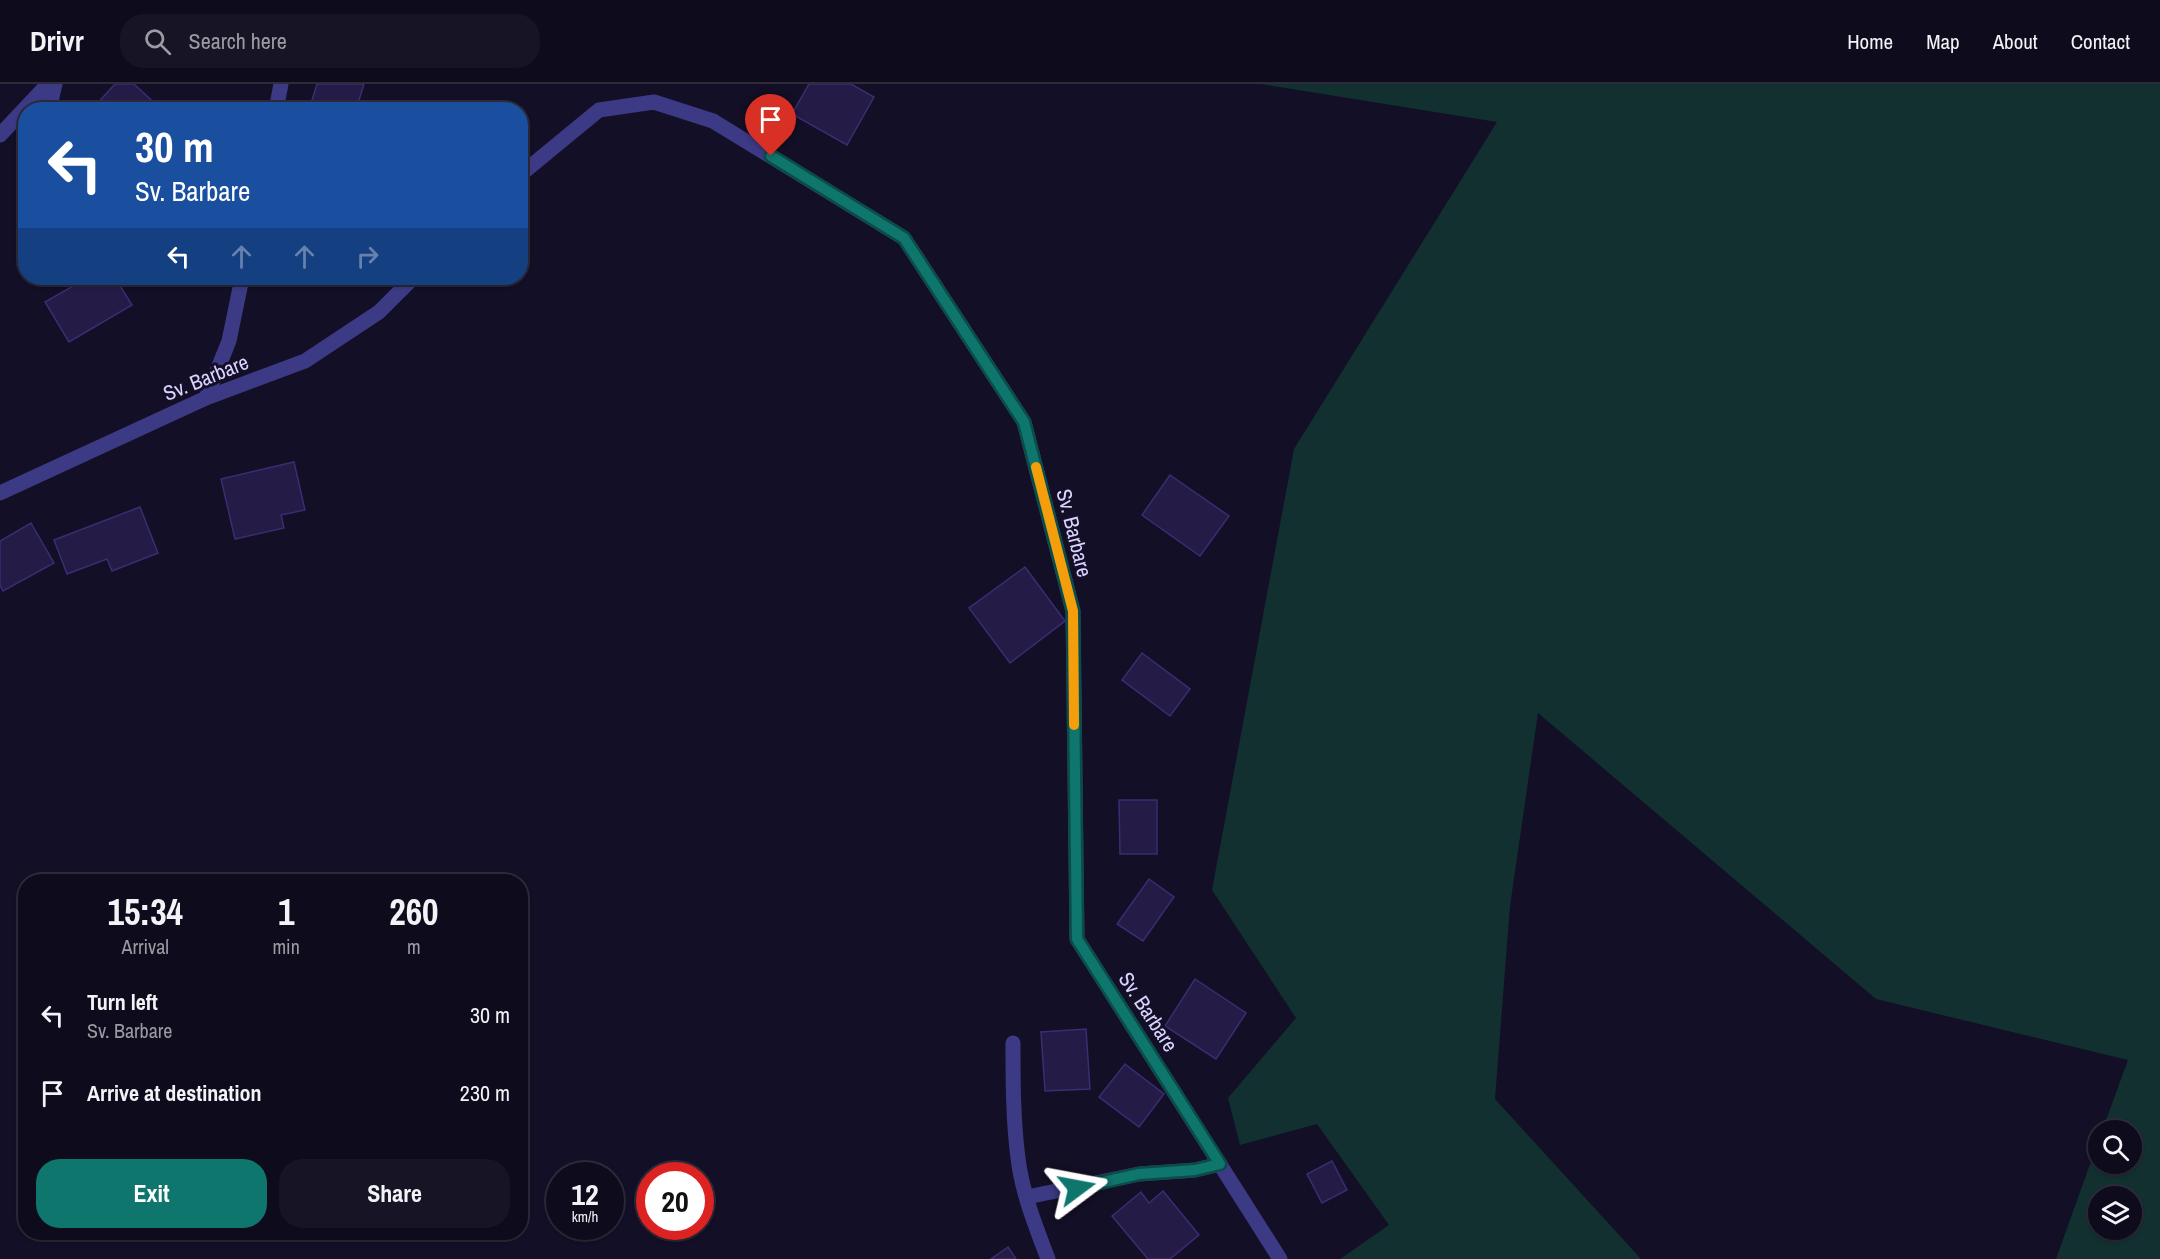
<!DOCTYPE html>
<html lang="en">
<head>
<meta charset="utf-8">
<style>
  :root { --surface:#0e0b1c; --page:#171425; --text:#f1f3f6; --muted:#9b9ba3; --line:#2e2b3b; --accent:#0f766e }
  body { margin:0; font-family:"Archivo Narrow",sans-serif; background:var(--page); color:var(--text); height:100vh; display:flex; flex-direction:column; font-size:22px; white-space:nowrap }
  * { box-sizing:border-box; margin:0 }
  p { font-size:20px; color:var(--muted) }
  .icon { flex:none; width:33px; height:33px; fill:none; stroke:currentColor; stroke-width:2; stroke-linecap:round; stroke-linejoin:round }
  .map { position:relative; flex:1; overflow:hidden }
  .drawer { position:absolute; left:18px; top:790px; width:510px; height:366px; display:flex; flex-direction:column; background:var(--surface); border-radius:24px; box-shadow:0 2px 4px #0004,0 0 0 2px var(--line) }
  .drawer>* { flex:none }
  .banner { position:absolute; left:18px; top:18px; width:510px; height:183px; border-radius:24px; box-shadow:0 2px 4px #0004,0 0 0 2px var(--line); background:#1a4fa0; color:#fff; overflow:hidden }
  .fabs { position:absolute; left:2088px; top:1036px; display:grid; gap:12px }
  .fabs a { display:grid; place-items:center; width:54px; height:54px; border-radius:50%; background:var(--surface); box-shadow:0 2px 4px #0004,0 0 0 2px var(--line); font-size:30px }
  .speed { position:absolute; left:546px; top:1078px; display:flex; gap:12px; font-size:30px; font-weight:700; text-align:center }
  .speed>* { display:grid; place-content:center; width:78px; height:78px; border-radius:50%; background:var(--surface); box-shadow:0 2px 4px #0004,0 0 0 2px var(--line); line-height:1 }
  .speed small { font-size:15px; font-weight:400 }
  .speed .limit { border:9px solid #d22; background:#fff; color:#111 }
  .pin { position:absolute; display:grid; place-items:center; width:51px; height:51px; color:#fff; margin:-62px -26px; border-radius:50% 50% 50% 0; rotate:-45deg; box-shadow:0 0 6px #0007 }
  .pin .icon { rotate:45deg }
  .me { position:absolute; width:66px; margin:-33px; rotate:77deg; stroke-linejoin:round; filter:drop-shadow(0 0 4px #0008) }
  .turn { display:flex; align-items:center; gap:21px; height:126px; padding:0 18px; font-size:27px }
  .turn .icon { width:78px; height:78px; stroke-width:2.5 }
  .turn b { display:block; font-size:42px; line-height:51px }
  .lanes { display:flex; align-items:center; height:57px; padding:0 18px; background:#0003; justify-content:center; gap:30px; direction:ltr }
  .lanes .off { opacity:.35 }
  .eta { display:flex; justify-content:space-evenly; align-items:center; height:102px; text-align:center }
  .eta b { font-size:36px; font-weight:800; line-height:42px }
  .cta { display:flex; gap:12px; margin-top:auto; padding:12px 18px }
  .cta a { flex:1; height:69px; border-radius:24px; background:var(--accent); color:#fff; font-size:24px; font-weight:800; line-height:69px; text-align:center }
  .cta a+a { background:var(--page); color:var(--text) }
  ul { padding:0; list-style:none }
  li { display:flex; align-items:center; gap:18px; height:78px; padding:0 18px }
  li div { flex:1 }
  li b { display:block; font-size:22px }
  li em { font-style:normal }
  header { display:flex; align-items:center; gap:36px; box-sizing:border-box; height:84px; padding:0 30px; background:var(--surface); border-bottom:2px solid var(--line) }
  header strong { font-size:28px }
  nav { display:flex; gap:33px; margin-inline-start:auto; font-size:21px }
  .search { width:420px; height:54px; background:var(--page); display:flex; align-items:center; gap:15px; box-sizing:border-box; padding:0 21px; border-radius:24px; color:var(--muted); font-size:22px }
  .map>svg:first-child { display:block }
</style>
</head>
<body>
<header>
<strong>Drivr</strong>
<div class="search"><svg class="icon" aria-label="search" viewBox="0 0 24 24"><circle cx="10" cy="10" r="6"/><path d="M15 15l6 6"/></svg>Search here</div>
<nav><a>Home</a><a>Map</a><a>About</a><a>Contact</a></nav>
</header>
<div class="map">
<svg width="2160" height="1175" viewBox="0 0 2160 1175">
  <rect width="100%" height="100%" fill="#130f26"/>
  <path fill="#12302f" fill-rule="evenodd" d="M1261 0H2160V1175H2056L2098 1058V1080H2132V1047H2102L2128 976 1876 915 1538 629 1510 822 1495 1015 1641 1175H1340L1389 1141 1317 1040 1240 1061 1228 1014 1296 934 1212 806 1294 365 1497 38ZM2098 1113H2132V1146H2098Z"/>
  <path fill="#241b47" stroke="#3b2d73" stroke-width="1.5" d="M115 0H134L162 26H97L94 23Z
    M317 0H364L356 26H309Z
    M809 0H851L874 13 847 61 792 30Z
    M87 194H115L132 221 69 258 45 218Z
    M294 378 305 426 281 431 284 444 235 455 221 395Z
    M1170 391 1229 432 1200 472 1142 431Z
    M140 423 158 469 112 487 107 475 67 490 54 456Z
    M31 439 54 479 3 507 0 501V457Z
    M1025 483 1065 537 1010 579 969 524Z
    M1142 569 1190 605 1170 632 1122 596Z
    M1119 716H1157V770H1120Z
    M1149 795 1174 813 1143 857 1117 840Z
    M1195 895 1246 929 1216 975 1165 942Z
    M1086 945 1090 1005 1045 1007 1041 948Z
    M1125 980 1164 1010 1139 1043 1099 1013Z
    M1332 1077 1347 1106 1322 1119 1307 1090Z
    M1163 1107 1199 1151 1170 1175H1148L1112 1132 1141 1108 1149 1119Z
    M1008 1163 1016 1175H991Z"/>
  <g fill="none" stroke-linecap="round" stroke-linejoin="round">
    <path stroke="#3d3a85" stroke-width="15" d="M49 26 55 0
      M1013 959C1013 997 1013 1036 1018 1074 1022 1109 1036 1143 1048 1175
      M1027 1113 1139 1090 1195 1086 1220 1080"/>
    <path stroke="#3d3a85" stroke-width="15" d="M276 26 281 0
      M0 51 48 0
      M520 91 599 26 654 18 713 37 904 154 1024 338 1073 527 1077 855 1280 1175
      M206 314 229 257 242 194
      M0 409 206 314 305 277 379 228 413 194"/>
  </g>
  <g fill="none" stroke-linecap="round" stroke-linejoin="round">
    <defs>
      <path id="route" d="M771 72 904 154 1024 338 1073 527 1077 855 1220 1080 1195 1086 1139 1090 1077 1104"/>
    </defs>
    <use href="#route" stroke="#0a4d48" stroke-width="15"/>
    <use href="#route" stroke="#0f766e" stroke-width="10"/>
    <path stroke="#f59e0b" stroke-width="10" d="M1036 383 1073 527 1074 641"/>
  </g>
  <g text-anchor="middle" stroke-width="6" stroke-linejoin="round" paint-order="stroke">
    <g font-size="21" fill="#d9d4ff" stroke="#130f26">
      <text transform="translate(206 294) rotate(-22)" y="7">Sv. Barbare</text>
      <text transform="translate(1074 449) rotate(76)" y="7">Sv. Barbare</text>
      <text transform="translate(1148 928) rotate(57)" y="7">Sv. Barbare</text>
    </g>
  </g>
</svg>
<div class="fabs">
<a><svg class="icon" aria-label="search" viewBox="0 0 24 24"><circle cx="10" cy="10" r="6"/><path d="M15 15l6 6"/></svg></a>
<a><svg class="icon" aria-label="layers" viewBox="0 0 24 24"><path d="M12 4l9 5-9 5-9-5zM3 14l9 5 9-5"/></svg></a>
</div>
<div class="speed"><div>12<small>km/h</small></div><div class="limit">20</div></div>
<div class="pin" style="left:771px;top:72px;background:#d93025"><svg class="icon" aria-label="arrive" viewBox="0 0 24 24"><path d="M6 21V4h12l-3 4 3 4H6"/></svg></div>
<svg class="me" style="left:1077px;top:1104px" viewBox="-20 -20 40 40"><path d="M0-17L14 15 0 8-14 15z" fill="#0f766e" stroke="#fff" stroke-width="4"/></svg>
<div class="banner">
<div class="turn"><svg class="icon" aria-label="left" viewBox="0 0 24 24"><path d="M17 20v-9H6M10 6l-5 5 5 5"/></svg><div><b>30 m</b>Sv. Barbare</div></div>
<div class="lanes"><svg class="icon" aria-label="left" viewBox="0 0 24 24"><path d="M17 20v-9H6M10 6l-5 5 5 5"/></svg><svg class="icon off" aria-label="ahead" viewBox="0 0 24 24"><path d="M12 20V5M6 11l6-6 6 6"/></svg><svg class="icon off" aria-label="ahead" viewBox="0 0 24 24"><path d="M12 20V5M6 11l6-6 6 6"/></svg><svg class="icon off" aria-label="right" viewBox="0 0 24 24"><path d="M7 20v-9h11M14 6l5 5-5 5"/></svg></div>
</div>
<section class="drawer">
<div class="eta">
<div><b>15:34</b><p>Arrival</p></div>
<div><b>1</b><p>min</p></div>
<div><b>260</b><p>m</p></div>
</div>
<ul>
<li><svg class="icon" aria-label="left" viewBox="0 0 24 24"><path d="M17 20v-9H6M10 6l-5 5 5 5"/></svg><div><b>Turn left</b><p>Sv. Barbare</p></div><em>30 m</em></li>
<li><svg class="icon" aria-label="arrive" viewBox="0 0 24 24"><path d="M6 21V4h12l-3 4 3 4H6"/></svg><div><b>Arrive at destination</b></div><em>230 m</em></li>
</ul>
<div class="cta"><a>Exit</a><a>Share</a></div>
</section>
</div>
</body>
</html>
